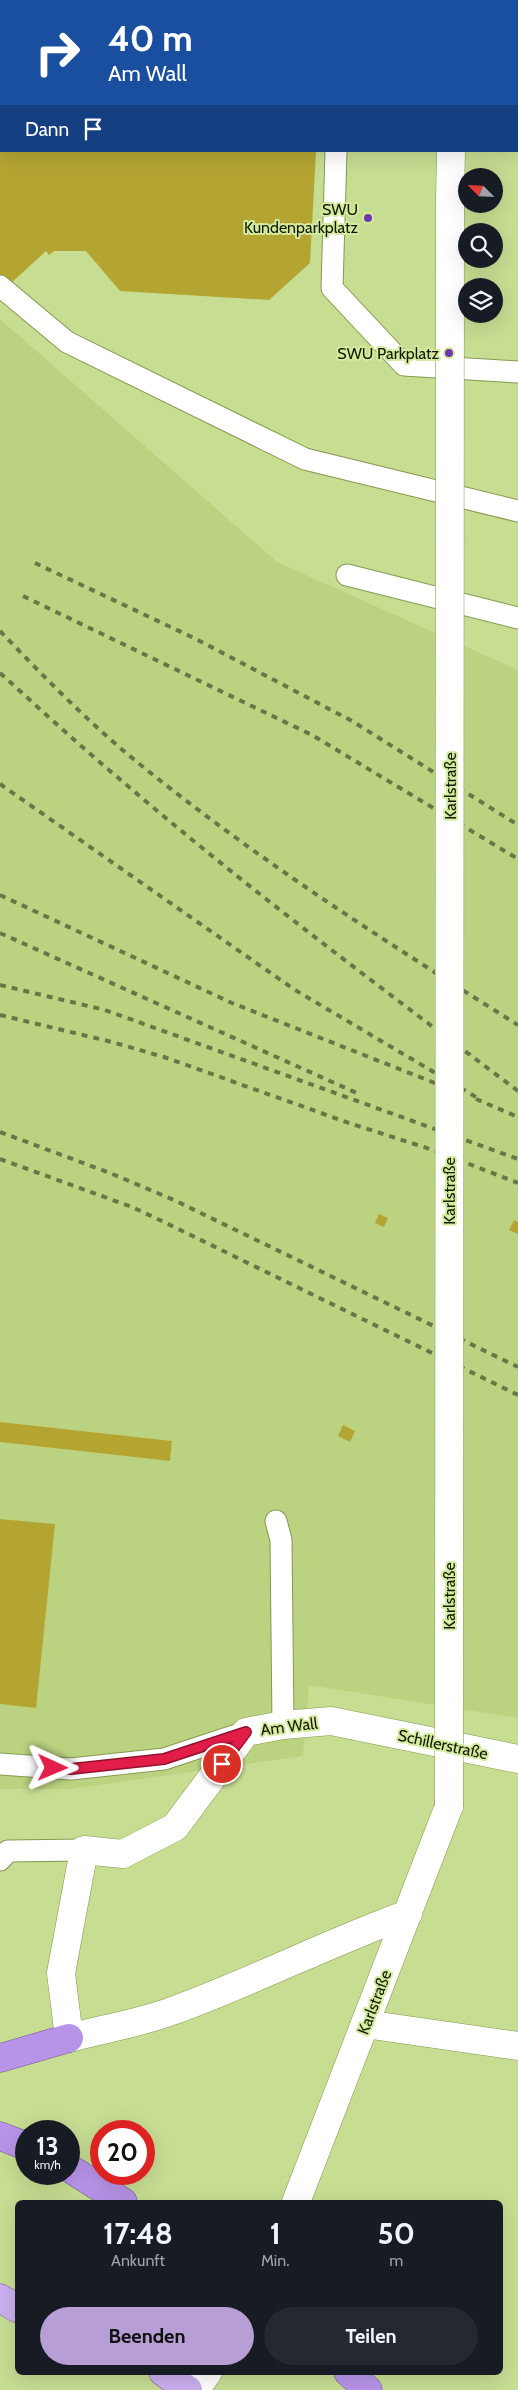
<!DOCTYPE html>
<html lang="de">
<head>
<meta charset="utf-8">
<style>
  :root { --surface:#171b24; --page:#242831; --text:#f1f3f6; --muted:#9ea1a6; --accent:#b79fd6 }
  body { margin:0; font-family:Cabin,sans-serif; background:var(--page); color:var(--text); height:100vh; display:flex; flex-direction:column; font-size:19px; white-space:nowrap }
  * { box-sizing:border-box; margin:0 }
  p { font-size:16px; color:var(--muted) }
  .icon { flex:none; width:28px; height:28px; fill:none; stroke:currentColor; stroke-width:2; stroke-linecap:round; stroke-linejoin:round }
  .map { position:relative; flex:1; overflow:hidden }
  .panel { position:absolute; left:15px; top:2200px; width:488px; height:175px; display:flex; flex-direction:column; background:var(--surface); border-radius:8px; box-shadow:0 5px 20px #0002 }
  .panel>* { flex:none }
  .guide { position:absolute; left:0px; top:0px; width:519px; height:152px; box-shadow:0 5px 20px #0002; background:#1a4fa0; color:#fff; overflow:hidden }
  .needle { width:32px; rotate:294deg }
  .fabs { position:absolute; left:458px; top:168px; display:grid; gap:10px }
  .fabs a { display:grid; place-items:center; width:45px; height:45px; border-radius:50%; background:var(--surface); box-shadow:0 5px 20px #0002; font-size:25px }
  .speed { position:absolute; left:15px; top:2120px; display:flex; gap:10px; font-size:25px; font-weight:700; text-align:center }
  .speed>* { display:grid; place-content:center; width:65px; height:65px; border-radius:50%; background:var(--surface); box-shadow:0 5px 20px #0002; line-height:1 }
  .speed small { font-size:12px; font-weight:400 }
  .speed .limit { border:8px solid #d22; background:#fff; color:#111 }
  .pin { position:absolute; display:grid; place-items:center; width:42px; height:42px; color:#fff; margin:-21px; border:2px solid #fff; border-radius:50%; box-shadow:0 1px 5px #0007 }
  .me { position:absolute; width:55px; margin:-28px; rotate:91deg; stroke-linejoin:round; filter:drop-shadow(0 0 4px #0008) }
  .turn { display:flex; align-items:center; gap:18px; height:105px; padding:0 25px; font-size:22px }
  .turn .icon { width:65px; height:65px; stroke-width:2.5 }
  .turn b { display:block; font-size:35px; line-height:42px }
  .then { display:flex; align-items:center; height:48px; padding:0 25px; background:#0003; gap:10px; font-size:19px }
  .eta { display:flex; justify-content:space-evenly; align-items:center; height:85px; text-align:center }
  .eta b { font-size:30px; font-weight:800; line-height:35px }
  .cta { display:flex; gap:10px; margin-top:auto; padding:10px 25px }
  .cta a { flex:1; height:58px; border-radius:30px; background:var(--accent); color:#111; font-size:20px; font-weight:800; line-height:58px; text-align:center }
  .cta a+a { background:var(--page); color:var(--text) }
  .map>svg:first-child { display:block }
</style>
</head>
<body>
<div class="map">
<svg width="518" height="2390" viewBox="0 0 518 2390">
  <rect width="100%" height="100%" fill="#c7dd92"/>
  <path fill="#bbd380" d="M0 319 277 562 518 670V1718L309 1685 303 1756 71 1789H0Z"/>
  <path fill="#b4a532" d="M0 151H316L310 263 269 300 120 291 86 251H54L49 255 46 251 9 285 0 275Z
    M379 1214 388 1218 384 1227 375 1223Z
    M514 1220 518 1222V1234L509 1230Z
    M0 1422 172 1441 170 1461 0 1442Z
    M343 1425 355 1431 350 1442 338 1436Z
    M0 1519 55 1524 36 1708 0 1704Z"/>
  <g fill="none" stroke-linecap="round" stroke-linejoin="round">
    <defs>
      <path id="service" d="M341 1V0
        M336 151 332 288 404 365 518 372
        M0 286 67 342 305 459 518 511
        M347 575 518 618
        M276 1521 281 1540 283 1725
        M0 1764 71 1769 164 1759 246 1732
        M0 1860 8 1851 84 1850"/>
      <path id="minor" d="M365 2024 518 2046
        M69 2038 61 1973 84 1850 123 1854 175 1827 246 1732 283 1725 331 1721 518 1759"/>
      <path id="secondary" d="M458 1V0
        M450 199 451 151
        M69 2038C103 2029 140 2023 172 2011 252 1982 328 1943 408 1914
        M296 2202 449 1806
        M195 2390 208 2372"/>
      <path id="primary" d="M0 2298 18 2309
        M163 2372 188 2390"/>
      <path id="trunk" d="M0 2058 69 2038
        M0 2136 26 2146
        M69 2168 123 2202
        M348 2372 368 2390"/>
    </defs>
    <use href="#service" stroke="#859950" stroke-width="23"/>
    <use href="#minor" stroke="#859950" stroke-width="29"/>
    <use href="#secondary" stroke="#859950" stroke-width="29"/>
    <use href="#primary" stroke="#735894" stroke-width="29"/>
    <use href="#trunk" stroke="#735894" stroke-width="29"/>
    <use href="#service" stroke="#fff" stroke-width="21"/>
    <use href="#minor" stroke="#fff" stroke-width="28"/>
    <use href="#secondary" stroke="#fff" stroke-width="28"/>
    <use href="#primary" stroke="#caafee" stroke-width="28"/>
    <use href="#trunk" stroke="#b894e8" stroke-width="28"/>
    <path stroke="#697746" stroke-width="4" stroke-dasharray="6 6" stroke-linecap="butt" d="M35 563 196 639 352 721 518 825
      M23 596 312 735 518 859
      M0 631C45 678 92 726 142 766 261 862 389 944 518 1025
      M0 673C40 709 80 746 122 781 249 890 384 990 518 1091
      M0 784 295 990 481 1100
      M0 895 232 1003 450 1089
      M0 933 359 1094
      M0 985 105 1010 518 1159
      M0 1015 112 1042 164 1057 349 1123 433 1150 518 1183
      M476 1099 518 1117
      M0 1132 110 1173 174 1200 518 1367
      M0 1159 132 1207 164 1222 518 1395"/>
    <defs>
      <path id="secondary-bridge" d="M449 1806 450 199"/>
    </defs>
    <use href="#secondary-bridge" stroke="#859950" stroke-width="29" stroke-linecap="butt"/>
    <use href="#secondary-bridge" stroke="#fff" stroke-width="28"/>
  </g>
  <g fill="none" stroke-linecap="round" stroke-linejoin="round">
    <defs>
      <path id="route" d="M53 1768 71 1769 164 1759 246 1732 222 1764"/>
    </defs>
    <use href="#route" stroke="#92132f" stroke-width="12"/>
    <use href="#route" stroke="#e11d48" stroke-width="9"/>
  </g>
  <g fill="#7138ae" stroke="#d4ea9e" stroke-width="2">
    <circle cx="368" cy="218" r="5"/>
    <circle cx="449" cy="353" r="5"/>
  </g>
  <g text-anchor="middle" stroke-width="4" stroke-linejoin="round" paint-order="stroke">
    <g font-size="16" fill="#131a00" stroke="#d4ea9e" text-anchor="end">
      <text x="358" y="215">SWU<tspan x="358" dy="18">Kundenparkplatz</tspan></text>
      <text x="439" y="359">SWU Parkplatz</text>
    </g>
    <g font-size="16" fill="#131a00" stroke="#d4ea9e">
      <text transform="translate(450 786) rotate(-90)" y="6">Karlstraße</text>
      <text transform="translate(449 1191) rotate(-90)" y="6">Karlstraße</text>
      <text transform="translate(449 1596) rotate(-90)" y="6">Karlstraße</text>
      <text transform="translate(289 1726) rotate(-7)" y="6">Am Wall</text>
      <text transform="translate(443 1744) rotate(12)" y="6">Schillerstraße</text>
      <text transform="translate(374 2002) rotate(-69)" y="6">Karlstraße</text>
    </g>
  </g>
</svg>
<div class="fabs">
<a><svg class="needle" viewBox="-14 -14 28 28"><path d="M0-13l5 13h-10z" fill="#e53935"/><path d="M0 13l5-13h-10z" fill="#9ea1a6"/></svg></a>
<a><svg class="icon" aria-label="search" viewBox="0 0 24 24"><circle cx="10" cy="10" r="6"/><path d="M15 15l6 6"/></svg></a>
<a><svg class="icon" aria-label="layers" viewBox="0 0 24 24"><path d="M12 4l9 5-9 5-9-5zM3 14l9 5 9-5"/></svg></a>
</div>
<div class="speed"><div>13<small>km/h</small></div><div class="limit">20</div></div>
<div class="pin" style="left:222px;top:1764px;background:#d93025"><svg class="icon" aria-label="arrive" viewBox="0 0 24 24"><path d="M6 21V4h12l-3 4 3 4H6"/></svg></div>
<svg class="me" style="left:53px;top:1768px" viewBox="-20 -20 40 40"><path d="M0-17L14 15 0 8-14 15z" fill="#e11d48" stroke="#fff" stroke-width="4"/></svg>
<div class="guide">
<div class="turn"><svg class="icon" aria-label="right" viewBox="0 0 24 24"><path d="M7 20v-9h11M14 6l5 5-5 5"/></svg><div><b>40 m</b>Am Wall</div></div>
<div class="then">Dann<svg class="icon" aria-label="arrive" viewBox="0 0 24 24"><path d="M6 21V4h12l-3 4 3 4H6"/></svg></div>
</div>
<section class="panel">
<div class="eta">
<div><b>17:48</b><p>Ankunft</p></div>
<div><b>1</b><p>Min.</p></div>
<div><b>50</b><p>m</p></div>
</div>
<div class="cta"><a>Beenden</a><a>Teilen</a></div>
</section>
</div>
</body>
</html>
